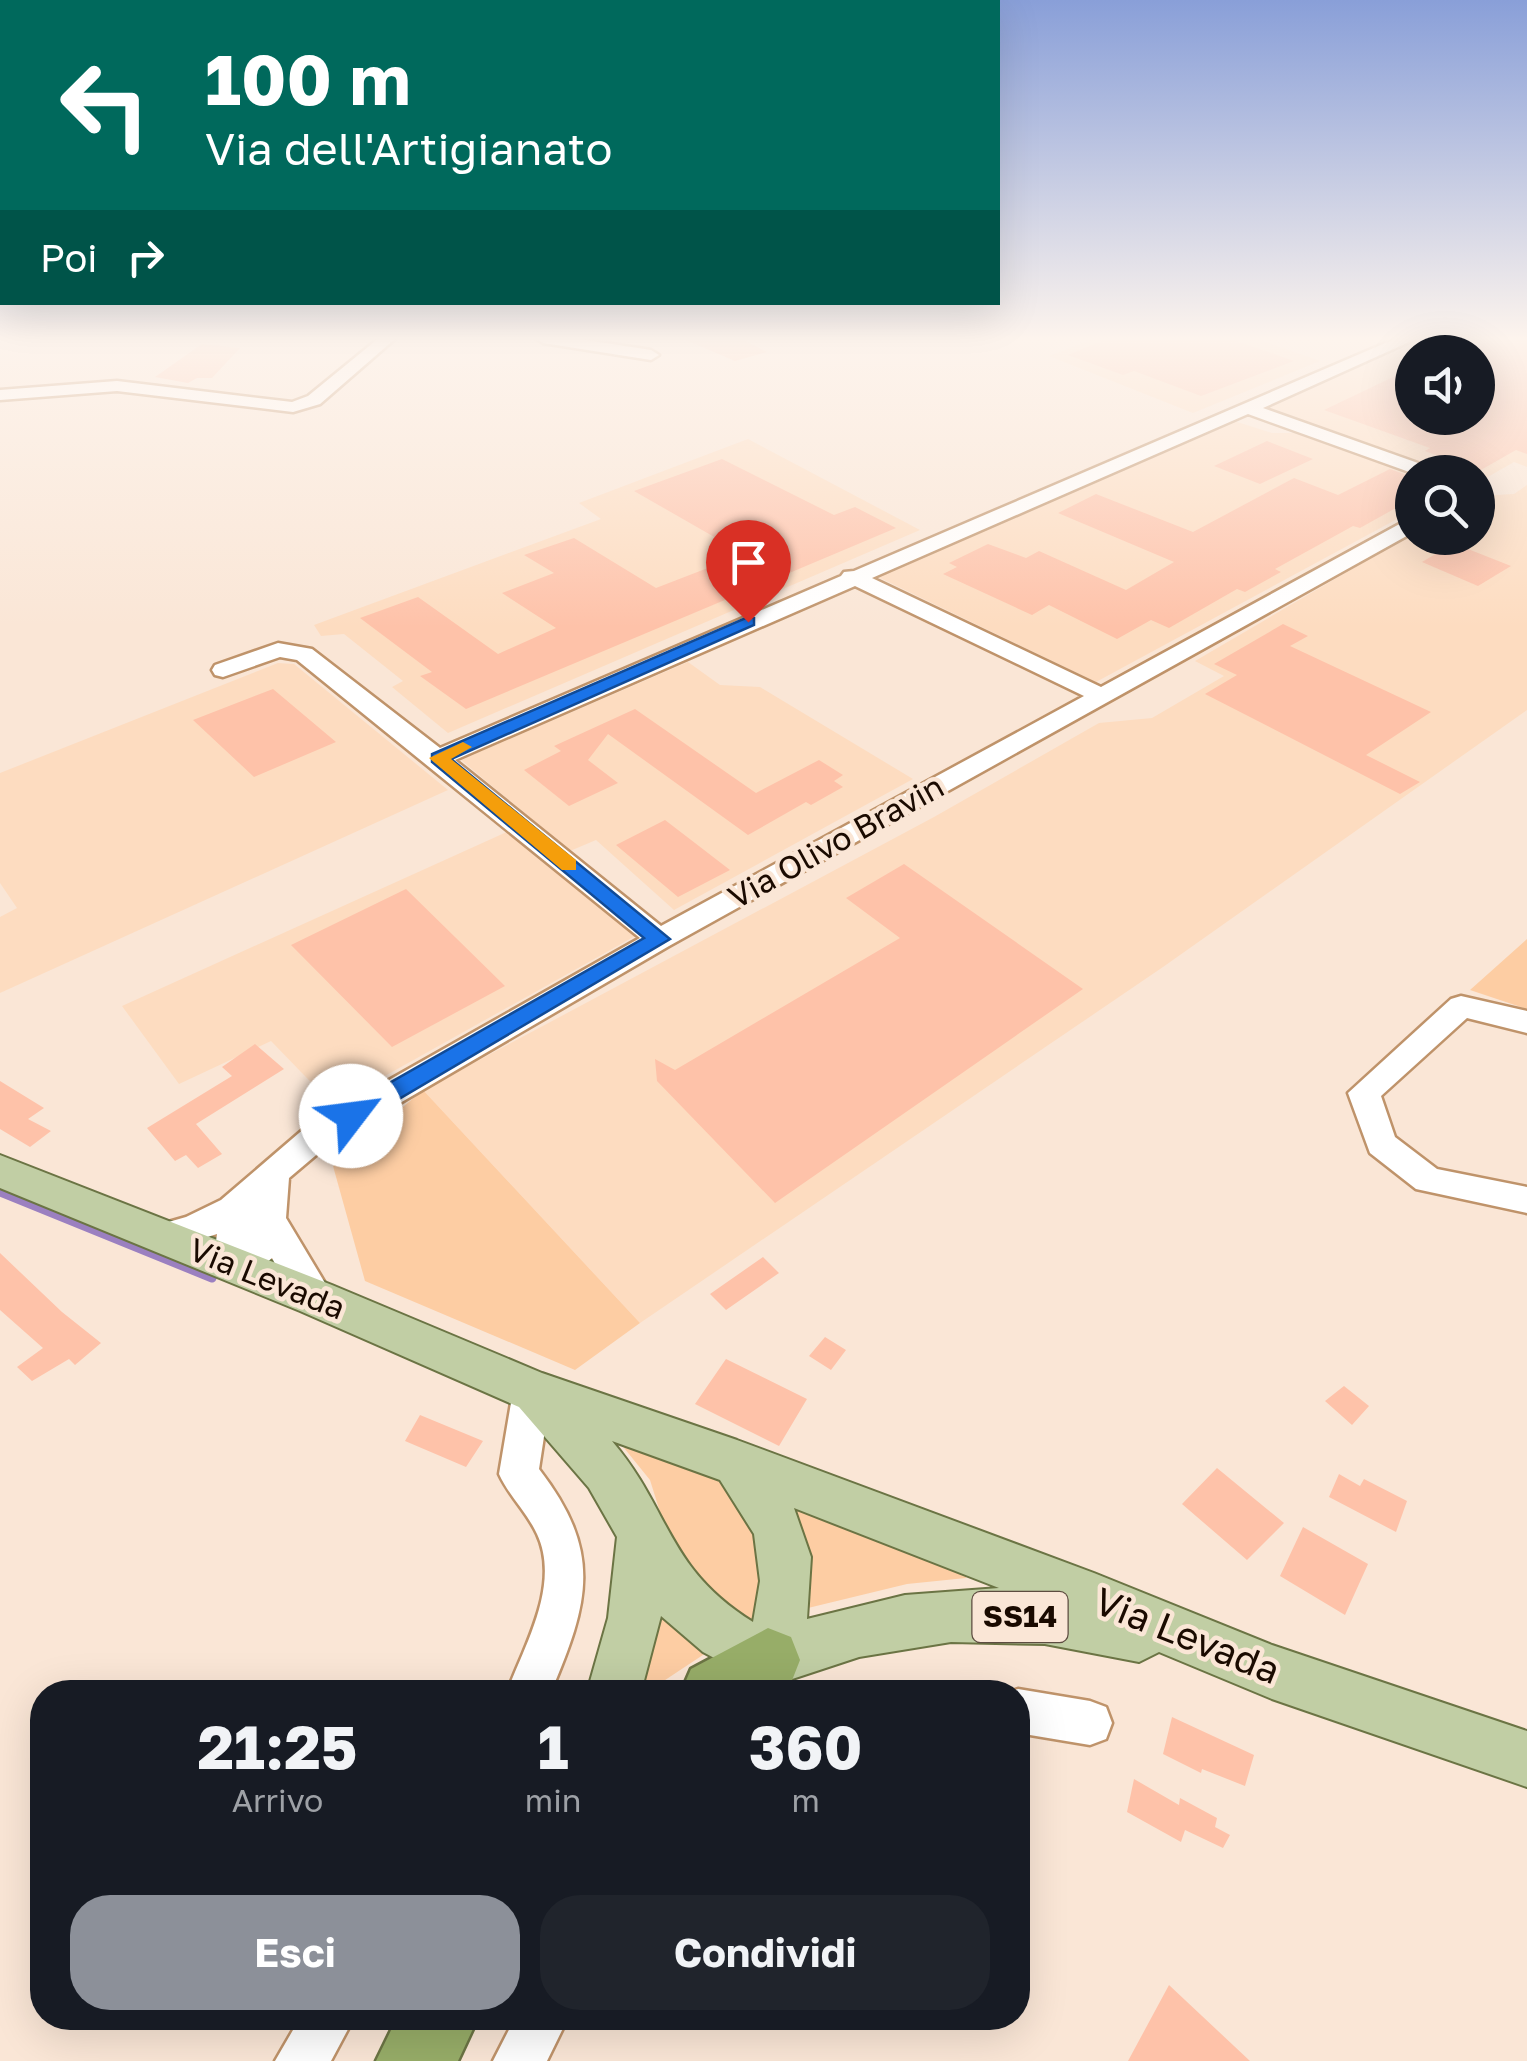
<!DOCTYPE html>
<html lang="it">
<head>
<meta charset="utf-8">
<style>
  :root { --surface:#171b24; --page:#20242c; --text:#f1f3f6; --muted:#9ea1a6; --accent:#8c9099 }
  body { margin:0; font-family:"Golos Text",sans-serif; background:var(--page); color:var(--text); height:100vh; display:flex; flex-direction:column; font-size:38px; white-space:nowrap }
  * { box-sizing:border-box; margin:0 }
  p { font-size:32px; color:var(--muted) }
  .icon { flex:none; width:55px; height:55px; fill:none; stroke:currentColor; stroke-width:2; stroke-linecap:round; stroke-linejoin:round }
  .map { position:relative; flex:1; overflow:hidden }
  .sheet { position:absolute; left:30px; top:1680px; width:1000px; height:350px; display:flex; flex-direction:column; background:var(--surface); border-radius:40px; box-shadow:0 10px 40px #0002 }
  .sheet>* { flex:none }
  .hud { position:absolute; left:0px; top:0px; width:1000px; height:305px; box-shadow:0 10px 40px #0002; background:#00695c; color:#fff; overflow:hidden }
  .fabs { position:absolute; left:1395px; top:335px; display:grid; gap:20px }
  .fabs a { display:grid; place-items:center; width:100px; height:100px; border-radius:50%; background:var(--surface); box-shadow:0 10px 40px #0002; font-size:50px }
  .pin { position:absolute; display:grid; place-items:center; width:85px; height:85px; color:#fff; margin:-102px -42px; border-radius:50% 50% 50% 0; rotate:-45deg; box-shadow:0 0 10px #0007 }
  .pin .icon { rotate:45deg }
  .me { position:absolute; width:110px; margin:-55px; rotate:60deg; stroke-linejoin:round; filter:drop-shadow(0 0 8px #0008) }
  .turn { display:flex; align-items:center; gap:35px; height:210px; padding:0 40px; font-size:45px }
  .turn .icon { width:130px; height:130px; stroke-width:2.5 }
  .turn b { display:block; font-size:70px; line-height:85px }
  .then { display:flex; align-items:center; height:95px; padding:0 40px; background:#0003; gap:20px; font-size:38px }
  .eta { display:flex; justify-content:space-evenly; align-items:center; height:170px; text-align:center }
  .eta b { font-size:60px; font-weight:700; line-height:70px }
  .primary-button { display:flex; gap:20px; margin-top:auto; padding:20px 40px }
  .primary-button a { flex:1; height:115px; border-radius:40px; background:var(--accent); color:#fff; font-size:40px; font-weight:700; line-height:115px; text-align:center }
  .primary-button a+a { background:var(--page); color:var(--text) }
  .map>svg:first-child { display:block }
</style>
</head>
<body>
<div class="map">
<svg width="1527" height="2061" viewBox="0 0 1527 2061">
  <rect width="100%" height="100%" fill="#fae6d6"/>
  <path fill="#fddcc0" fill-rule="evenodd" d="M1096 338H1254L1320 361 1193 413 1049 356Z
    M1426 338H1527V467L1514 462 1486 478 1478 472H1439L1258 409ZM1412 352H1478V418H1412Z
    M1234 421 1272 433H1300L1412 474V511L1096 682 878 577Z
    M748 439 920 530 448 733 392 687 403 681 344 634 321 636 314 625 601 519 579 503Z
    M1527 485V710L1163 967 640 1323 423 1090 934 817 1099 723 1152 718 1224 676 1195 661 1412 534V538H1478V496L1514 494Z
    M688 662 720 685 760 687 913 779 674 910 596 840 570 851 461 760Z
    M278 663 294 664 448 790 0 993V917L17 908 0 883V773Z
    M511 830 637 935 333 1105 271 1041 179 1084 122 1006Z"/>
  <path fill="#fdcda3" d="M1527 939V1009L1470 990Z
    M423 1090 640 1323 575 1370 365 1281 333 1166Z
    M616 1438 714 1466 772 1543 760 1627 711 1603 665 1528 650 1480Z
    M794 1504 966 1572V1578L907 1584 808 1608 802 1536Z
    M662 1604 712 1649 647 1692H634L650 1652Z"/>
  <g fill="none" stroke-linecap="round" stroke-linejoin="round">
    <path stroke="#9b80c0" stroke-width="9" d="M0 1192 212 1278"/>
  </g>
  <path fill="#fec2a9" d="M681 338H740L767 352 735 361Z
    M1109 338H1228L1294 361 1201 396 1134 371 1123 375 1068 355Z
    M1478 338H1527V454L1516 450 1479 471 1425 451 1430 448 1324 410 1412 368V418H1478Z
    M202 344 240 348 212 378H197L188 383 155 377Z
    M1267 441 1313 459 1260 484 1214 466Z
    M722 459 834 515 855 507 896 528 466 709 420 676 432 672 360 618 418 597 498 654 556 628 502 593 554 573 524 555 574 538 656 588 744 554 634 491Z
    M1390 469 1412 477V499L1360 528 1353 526 1275 569 1281 572 1245 592 1237 589 1169 628 1151 620 1117 639 1049 605 1032 615 943 574 957 567 949 563 988 544 1026 558 1039 551 1126 590 1174 562 1058 513 1096 494 1193 532 1294 478 1338 495Z
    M1454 543 1473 551 1511 566 1478 586 1422 562Z
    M1283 624 1308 636 1290 646 1431 712 1366 755 1420 782 1400 794 1205 694 1237 675 1214 664Z
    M273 689 336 742 254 777 193 720Z
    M635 709 756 793 819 760 843 775 834 781 843 787 811 805 806 802 748 835 608 734 588 760 618 783 569 806 524 770 561 751 554 746Z
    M665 820 695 843 730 870 678 897 616 845Z
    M904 864 1083 989 775 1203 657 1081 655 1059 675 1070 900 938 846 898Z
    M406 889 505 986 392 1047 291 945Z
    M255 1044 284 1069 196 1124 222 1154 198 1168 186 1155 175 1161 147 1128 232 1076 222 1067Z
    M0 1081 44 1108 28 1119 51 1131 30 1147 0 1129Z
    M0 1253 62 1312 101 1343 75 1365 69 1359 32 1381 17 1367 43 1348 0 1310Z
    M763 1257 779 1273 726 1310 710 1294Z
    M825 1337 846 1350 831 1370 809 1356Z
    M726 1359 807 1399 779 1446 695 1404Z
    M1344 1386 1369 1406 1352 1425 1325 1401Z
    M420 1415 483 1441 466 1467 405 1441Z
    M1217 1468 1284 1523 1247 1560 1182 1504Z
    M1339 1474 1360 1486 1364 1479 1407 1501 1396 1532 1329 1497Z
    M1303 1527 1368 1564 1345 1615 1280 1576Z
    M1172 1717 1254 1755 1245 1786 1202 1769 1201 1773 1163 1754Z
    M1134 1779 1179 1805 1180 1798 1217 1818 1215 1827 1230 1835 1223 1848 1185 1830 1181 1842 1127 1812Z
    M1169 1985 1250 2061H1128Z"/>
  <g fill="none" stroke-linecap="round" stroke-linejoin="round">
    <defs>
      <path id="minor" d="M379 338H396L320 404 293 412 117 391 0 400V390L117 381 292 402 308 396Z
        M535 338H573L651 350 659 355 651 360 543 343Z
        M1397 338H1418L1263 408 1432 468 1435 472 1412 473 1248 414 872 578 1101 687 1405 521 1412 519V533L669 946 328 1145 289 1178 286 1218 334 1298 329 1309C298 1320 284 1281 272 1258L250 1277 238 1282 218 1273 213 1263 217 1234 163 1251 151 1247 146 1237 151 1227 186 1217 221 1200 306 1127 640 938 297 660 280 657 223 677 215 675 212 670 215 665 278 643 312 649 440 748 841 576 844 572 854 571ZM855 586 1084 696 661 926 455 760Z
        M1461 996 1527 1011V1033L1467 1018 1381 1096 1395 1137 1437 1169 1527 1187V1213L1416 1189 1370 1153 1348 1093 1451 999Z
        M532 1374 545 1379 551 1391 539 1469C603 1552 589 1602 551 1692H507C524 1646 561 1585 537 1534 527 1512 509 1496 499 1474L513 1391 519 1379Z
        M1018 1689 1090 1701 1106 1707 1112 1723 1106 1739 1090 1745 1018 1733V1692H1009Z
        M300 2018H354L331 2061H275Z
        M515 2018H568L547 2061H493Z"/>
      <path id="major" d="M0 1155 332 1285 542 1373 737 1440 1094 1573 1272 1645 1527 1731V1787L1272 1699 1159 1652 1139 1662 1045 1644 951 1642 859 1657 768 1687 703 1652 661 1616 641 1692H587L608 1618 617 1537 589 1488 519 1407 300 1311 0 1188ZM612 1441 720 1480 754 1534 760 1581 753 1622C666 1568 671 1510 612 1441ZM794 1508 999 1588 905 1595 807 1619 811 1557Z"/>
      <path id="highway" d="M768 1628 791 1637 800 1660 791 1683 775 1692H681L691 1669Z
        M397 2018H478L458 2061H376Z"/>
    </defs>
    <use href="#minor" stroke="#bf936a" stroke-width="5"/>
    <use href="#major" stroke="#6b7444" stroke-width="4"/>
    <use href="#highway" stroke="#6b7444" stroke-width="5"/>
    <use href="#minor" fill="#fff" fill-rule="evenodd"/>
    <use href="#major" fill="#c1cea4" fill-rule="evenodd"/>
    <use href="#highway" fill="#97ad68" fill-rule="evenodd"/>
  </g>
  <linearGradient id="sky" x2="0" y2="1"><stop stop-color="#899fd8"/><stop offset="0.54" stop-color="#fdf4ed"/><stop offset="1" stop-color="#fdf4ed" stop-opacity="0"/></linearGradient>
  <rect width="1527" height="627" fill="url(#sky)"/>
  <path fill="#1a73e8" stroke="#114b97" stroke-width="2.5" d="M748 617 754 618V625L451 759 670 939 360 1122H342L339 1116 342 1110 644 938 432 762V754Z"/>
  <path fill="#f59e0b" d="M463 742 472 747 451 759 576 860V870H562L429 758Z"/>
  <g text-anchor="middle" stroke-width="9" stroke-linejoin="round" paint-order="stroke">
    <rect fill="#fae6d6" stroke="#5d4c40" stroke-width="2.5" x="972.5" y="1592" width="95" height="50" rx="8"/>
    <g font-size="30" font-weight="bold" fill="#1a0a00">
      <text x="1020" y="1627">SS14</text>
    </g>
    <g font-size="32" fill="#1a0a00" stroke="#fae6d6">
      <text transform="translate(836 842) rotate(-29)" y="11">Via Olivo Bravin</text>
      <text transform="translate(267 1279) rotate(22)" y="11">Via Levada</text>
    </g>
    <g font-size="38" fill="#1a0a00" stroke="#fae6d6">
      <text transform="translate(1187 1636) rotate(22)" y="13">Via Levada</text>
    </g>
  </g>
</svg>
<div class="fabs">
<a><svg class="icon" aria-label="sound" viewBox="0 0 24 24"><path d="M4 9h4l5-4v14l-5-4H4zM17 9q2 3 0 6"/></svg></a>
<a><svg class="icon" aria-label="search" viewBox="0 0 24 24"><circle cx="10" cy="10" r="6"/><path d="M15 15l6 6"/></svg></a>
</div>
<div class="pin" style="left:748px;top:622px;background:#d93025"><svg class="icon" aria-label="arrive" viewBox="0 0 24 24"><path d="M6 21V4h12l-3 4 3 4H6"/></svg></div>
<svg class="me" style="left:351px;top:1116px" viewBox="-20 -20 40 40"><circle r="19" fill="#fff"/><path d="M0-13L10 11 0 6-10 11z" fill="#1a73e8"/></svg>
<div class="hud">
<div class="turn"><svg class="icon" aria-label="left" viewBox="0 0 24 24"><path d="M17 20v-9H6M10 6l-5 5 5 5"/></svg><div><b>100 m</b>Via dell'Artigianato</div></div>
<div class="then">Poi<svg class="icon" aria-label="right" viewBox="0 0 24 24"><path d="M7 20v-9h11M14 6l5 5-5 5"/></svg></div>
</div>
<section class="sheet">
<div class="eta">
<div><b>21:25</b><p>Arrivo</p></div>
<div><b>1</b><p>min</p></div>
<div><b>360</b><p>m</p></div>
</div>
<div class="primary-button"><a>Esci</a><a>Condividi</a></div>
</section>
</div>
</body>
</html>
